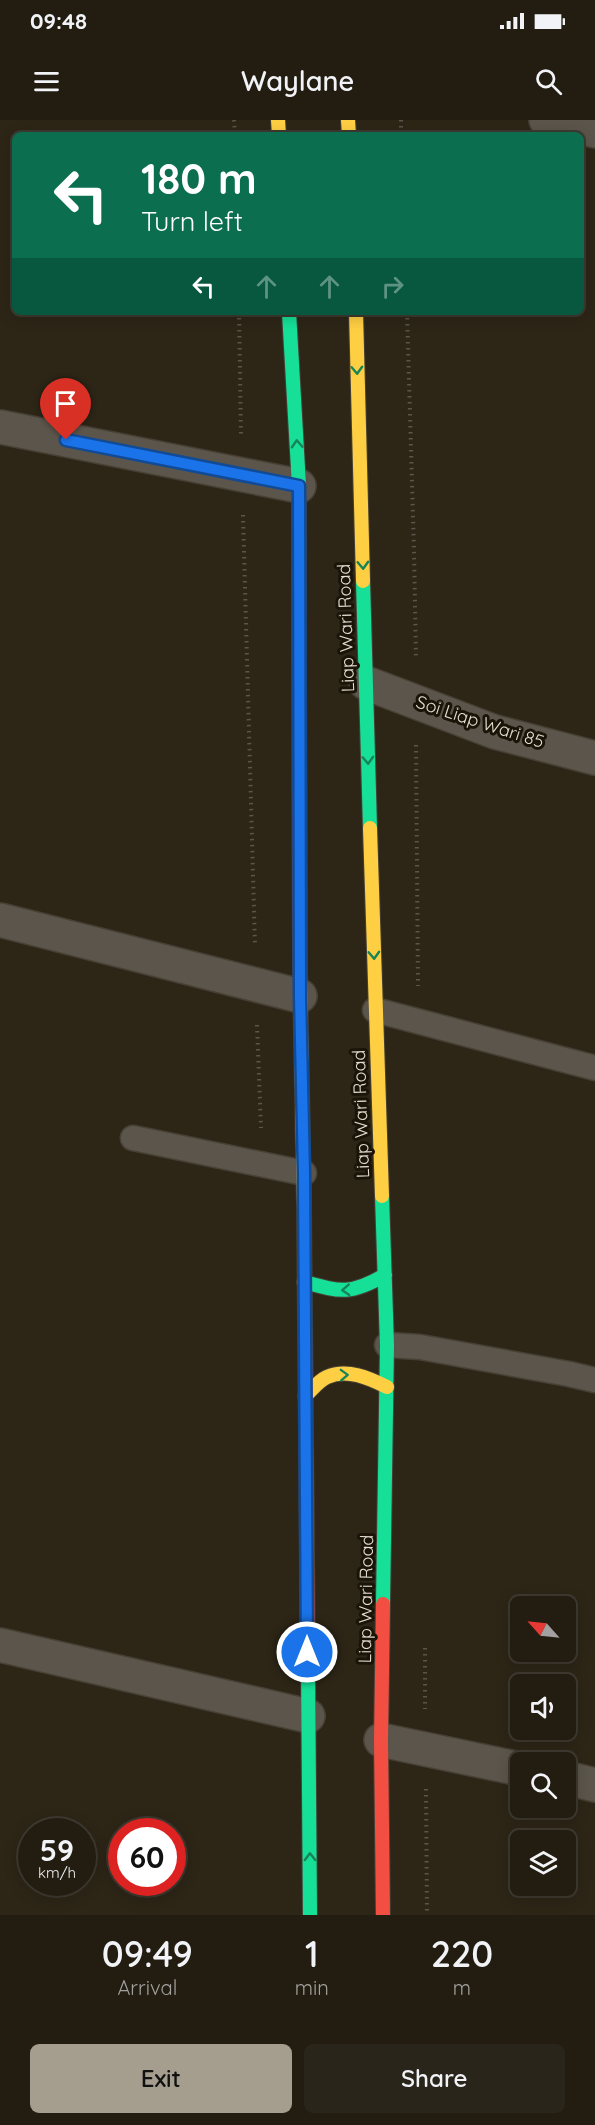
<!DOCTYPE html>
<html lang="en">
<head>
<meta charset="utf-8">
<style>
  :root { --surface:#221c11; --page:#2a251a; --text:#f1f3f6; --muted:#a2a19f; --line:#3f3a31; --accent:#a59d8e }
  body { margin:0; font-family:Quicksand,sans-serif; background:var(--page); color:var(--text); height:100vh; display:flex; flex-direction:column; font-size:22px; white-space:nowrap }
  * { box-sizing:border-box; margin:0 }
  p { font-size:20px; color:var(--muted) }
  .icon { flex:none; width:33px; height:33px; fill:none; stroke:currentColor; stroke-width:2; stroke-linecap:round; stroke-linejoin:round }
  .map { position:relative; height:1795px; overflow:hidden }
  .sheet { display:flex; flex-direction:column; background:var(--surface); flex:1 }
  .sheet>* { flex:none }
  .guide { position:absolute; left:12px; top:12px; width:572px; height:183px; border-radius:9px; box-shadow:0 3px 15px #0003,0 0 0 2px var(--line); background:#0b6e4f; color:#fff; overflow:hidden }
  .needle { width:39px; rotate:297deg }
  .tools { position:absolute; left:510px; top:1476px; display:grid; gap:12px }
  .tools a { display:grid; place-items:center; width:66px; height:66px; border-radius:9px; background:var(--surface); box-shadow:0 3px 15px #0003,0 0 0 2px var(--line); font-size:30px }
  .speed { position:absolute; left:18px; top:1698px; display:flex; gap:12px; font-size:30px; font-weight:700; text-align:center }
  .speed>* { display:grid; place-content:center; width:78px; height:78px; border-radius:50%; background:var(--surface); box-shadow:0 3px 15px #0003,0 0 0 2px var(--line); line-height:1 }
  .speed small { font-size:15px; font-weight:400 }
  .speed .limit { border:9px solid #d22; background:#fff; color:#111 }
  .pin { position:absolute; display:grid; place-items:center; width:51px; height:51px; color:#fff; margin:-62px -26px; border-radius:50% 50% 50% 0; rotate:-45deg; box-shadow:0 0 6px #0007 }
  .pin .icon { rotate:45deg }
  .me { position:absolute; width:66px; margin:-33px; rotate:0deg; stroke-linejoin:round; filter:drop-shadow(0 0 4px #0008) }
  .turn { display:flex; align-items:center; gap:21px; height:126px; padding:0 30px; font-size:27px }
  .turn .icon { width:78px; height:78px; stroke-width:2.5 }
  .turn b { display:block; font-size:42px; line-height:51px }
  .lanes { display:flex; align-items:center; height:57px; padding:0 30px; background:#0003; justify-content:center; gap:30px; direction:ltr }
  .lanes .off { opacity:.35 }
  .eta { display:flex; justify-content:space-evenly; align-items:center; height:102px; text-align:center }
  .eta b { font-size:36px; font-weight:600; line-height:42px }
  .button { display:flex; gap:12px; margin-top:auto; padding:12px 30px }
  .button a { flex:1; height:69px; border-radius:9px; background:var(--accent); color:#111; font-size:24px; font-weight:600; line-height:69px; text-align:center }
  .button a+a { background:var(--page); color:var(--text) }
  .status { display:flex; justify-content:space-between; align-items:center; height:42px; padding:0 30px; background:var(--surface); direction:ltr }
  .status svg { height:16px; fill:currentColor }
  header { display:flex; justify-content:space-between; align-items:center; height:78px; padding:0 30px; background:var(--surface); font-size:27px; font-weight:600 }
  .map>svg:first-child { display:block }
</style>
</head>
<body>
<div class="status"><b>09:48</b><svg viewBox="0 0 49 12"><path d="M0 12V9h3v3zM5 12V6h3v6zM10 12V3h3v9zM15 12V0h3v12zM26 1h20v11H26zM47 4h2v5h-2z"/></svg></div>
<header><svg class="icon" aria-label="menu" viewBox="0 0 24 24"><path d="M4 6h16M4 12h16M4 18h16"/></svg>Waylane<svg class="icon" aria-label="search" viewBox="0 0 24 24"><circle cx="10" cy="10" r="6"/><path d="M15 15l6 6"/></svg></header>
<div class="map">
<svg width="595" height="1795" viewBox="0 0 595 1795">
  <rect width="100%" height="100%" fill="#2d2617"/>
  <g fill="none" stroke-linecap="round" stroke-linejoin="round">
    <defs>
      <path id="lane" d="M375 890 595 948
        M133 1018 304 1053
        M387 1225 420 1227 569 1254 595 1260"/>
      <path id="street" d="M546 0 595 11
        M0 307 299 366
        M366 563 495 612 595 638
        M0 800 300 876
        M0 1525 308 1596
        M381 1620 520 1649
        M566 1658 595 1665"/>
      <path id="fast" d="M289 192 299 366V544
        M363 461 370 708
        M382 1076 387 1225 383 1484
        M304 1162C341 1172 351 1175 385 1155
        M308 1547 310 1795"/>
      <path id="slow" d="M278 0 279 15
        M348 0 349 15
        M356 192 363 461
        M370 708 382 1076
        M300 854 304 1086
        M305 1276C312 1270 318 1261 327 1257 347 1248 369 1258 387 1267"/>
      <path id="jam" d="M299 544 300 854
        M304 1086 308 1547
        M383 1795 381 1620 383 1484"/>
    </defs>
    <use href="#lane" stroke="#474035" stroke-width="27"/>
    <use href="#street" stroke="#474035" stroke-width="36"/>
    <use href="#fast" stroke="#474035" stroke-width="16"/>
    <use href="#slow" stroke="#474035" stroke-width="16"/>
    <use href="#jam" stroke="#474035" stroke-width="16"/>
    <path stroke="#5b564c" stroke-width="4" stroke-dasharray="1.5 4.5" stroke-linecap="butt" d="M234 0 235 15
      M401 0V15
      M239 192 241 316
      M407 192 414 430 416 539
      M243 395 255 826
      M416 625 418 866
      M257 905 261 1008
      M425 1528V1589
      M426 1669 427 1795"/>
    <use href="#lane" stroke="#5b554b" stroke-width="24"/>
    <use href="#street" stroke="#5b554b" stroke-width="33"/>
    <use href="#fast" stroke="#16e098" stroke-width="14"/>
    <use href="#slow" stroke="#ffcf43" stroke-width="14"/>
    <use href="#jam" stroke="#f24e42" stroke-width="14"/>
  </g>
  <defs><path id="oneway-chevron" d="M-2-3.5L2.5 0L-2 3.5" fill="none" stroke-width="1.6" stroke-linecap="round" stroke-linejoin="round" transform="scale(1.5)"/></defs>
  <g stroke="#178457">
    <use href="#oneway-chevron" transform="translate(357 250) rotate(88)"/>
    <use href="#oneway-chevron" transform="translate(297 324) rotate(-93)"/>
    <use href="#oneway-chevron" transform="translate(363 445) rotate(88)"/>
    <use href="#oneway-chevron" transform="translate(368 640) rotate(88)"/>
    <use href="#oneway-chevron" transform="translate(374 835) rotate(88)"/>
    <use href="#oneway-chevron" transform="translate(346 1170) rotate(177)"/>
    <use href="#oneway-chevron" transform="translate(344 1255) rotate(-2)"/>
    <use href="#oneway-chevron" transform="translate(310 1737) rotate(-91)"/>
  </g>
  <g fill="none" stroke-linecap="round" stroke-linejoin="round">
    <defs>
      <path id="route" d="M66 320 299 366 300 876 304 1053 307 1532"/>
    </defs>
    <use href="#route" stroke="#114b97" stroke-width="15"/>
    <use href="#route" stroke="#1a73e8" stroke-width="10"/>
  </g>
  <g text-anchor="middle" stroke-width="6" stroke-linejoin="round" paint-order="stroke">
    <g font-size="18" fill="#e5ddce" stroke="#191308">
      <text transform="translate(346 508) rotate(-92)" y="6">Liap Wari Road</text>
      <text transform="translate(480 602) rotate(18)" y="6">Soi Liap Wari 85</text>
      <text transform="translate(361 994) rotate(-92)" y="6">Liap Wari Road</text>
      <text transform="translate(366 1479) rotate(-89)" y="6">Liap Wari Road</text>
    </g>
  </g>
</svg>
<div class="tools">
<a><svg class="needle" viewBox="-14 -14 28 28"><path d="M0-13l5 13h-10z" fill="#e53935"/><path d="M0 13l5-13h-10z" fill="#a2a19f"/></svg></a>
<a><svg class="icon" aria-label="sound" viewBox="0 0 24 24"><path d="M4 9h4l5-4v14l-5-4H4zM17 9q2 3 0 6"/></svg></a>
<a><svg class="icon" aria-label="search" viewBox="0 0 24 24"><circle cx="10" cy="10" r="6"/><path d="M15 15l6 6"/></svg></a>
<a><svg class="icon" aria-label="layers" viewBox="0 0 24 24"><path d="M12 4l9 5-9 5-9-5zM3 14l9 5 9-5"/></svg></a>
</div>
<div class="speed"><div>59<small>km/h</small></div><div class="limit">60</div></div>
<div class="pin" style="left:66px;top:320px;background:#d93025"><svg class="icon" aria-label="arrive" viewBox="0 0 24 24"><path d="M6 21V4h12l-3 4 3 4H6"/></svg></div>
<svg class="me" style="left:307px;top:1532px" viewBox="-20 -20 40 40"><circle r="17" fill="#1a73e8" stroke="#fff" stroke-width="3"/><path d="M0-11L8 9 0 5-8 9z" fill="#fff"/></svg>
<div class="guide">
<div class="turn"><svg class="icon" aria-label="left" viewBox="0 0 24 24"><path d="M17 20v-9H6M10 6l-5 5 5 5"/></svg><div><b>180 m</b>Turn left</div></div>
<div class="lanes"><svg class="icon" aria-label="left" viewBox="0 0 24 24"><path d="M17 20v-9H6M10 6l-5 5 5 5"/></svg><svg class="icon off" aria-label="ahead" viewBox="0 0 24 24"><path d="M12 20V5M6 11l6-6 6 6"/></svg><svg class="icon off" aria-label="ahead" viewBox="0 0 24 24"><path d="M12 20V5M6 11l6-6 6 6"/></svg><svg class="icon off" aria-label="right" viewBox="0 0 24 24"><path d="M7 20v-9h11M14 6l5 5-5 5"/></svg></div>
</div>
</div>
<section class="sheet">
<div class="eta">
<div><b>09:49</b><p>Arrival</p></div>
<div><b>1</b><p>min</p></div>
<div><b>220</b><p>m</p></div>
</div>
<div class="button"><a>Exit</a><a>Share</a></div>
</section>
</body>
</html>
